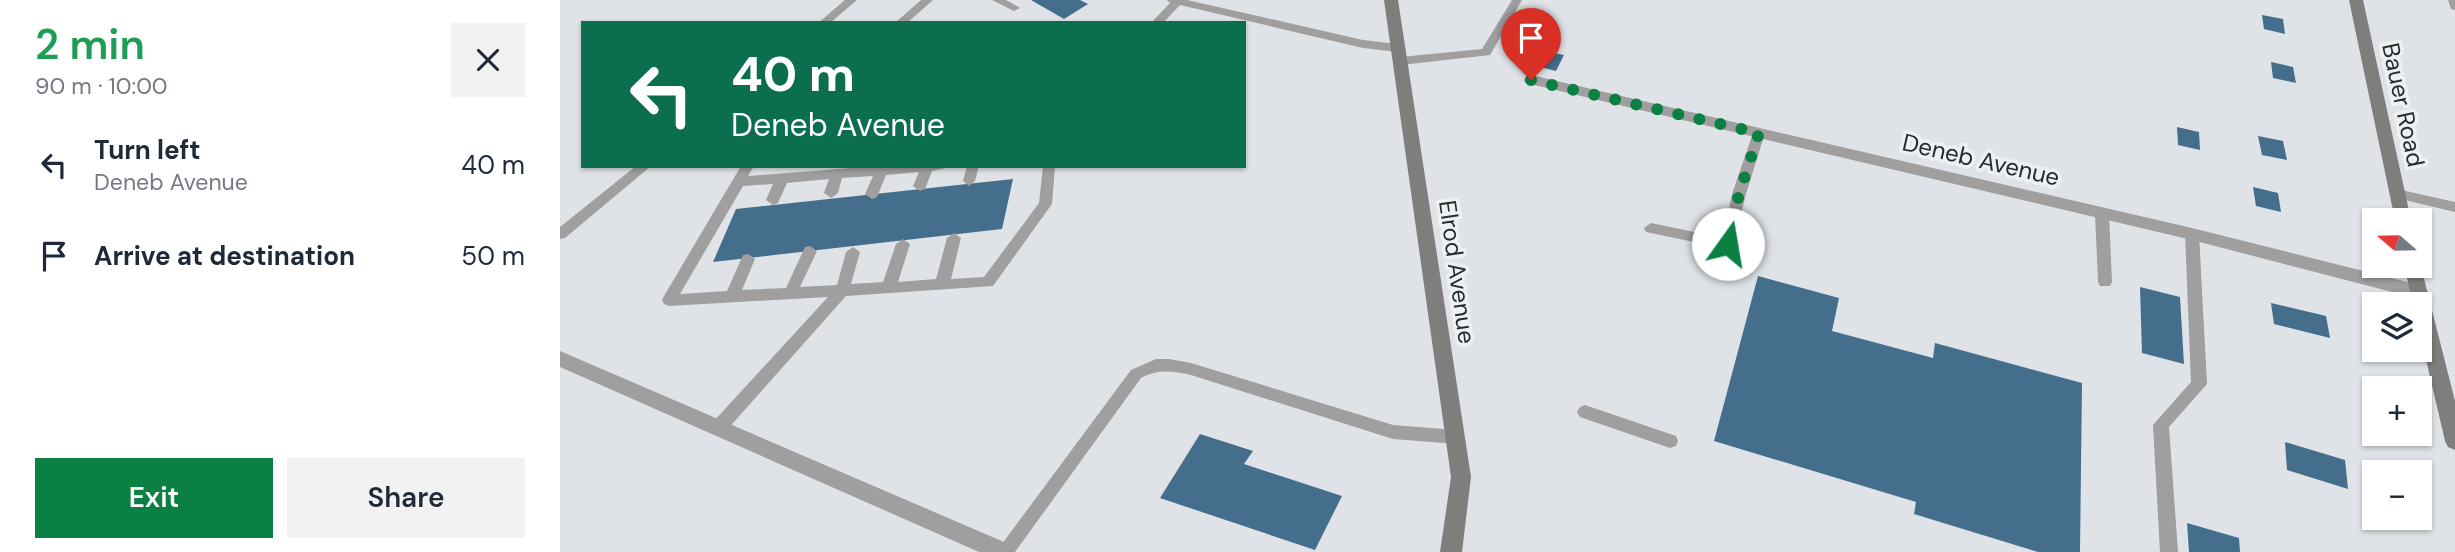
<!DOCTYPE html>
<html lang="en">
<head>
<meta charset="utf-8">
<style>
  :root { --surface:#fff; --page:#f2f2f3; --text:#1f2937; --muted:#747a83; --accent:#0b8043 }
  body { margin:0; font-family:"DM Sans",sans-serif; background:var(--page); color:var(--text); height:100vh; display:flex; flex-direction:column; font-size:26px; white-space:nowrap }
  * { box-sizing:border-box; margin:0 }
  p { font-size:23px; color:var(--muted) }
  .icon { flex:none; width:38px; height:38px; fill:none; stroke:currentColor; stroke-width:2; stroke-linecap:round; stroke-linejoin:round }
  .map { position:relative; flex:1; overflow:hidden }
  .drawer { display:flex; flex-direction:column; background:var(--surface); width:560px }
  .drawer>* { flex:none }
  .top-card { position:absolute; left:21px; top:21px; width:665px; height:147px; border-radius:0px; box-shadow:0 2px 5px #0004; background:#0b6e4f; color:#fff; overflow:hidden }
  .needle { width:46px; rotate:290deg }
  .fabs { position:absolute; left:1802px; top:208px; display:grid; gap:14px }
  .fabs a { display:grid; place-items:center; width:70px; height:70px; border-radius:0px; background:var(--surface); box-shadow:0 2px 5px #0004; font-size:35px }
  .pin { position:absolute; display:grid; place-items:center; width:60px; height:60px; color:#fff; margin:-72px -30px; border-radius:50% 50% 50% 0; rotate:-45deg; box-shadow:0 0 7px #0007 }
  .pin .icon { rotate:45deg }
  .me { position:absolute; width:77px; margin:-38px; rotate:13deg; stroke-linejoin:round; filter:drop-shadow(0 0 5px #0008) }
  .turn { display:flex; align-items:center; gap:24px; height:147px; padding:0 35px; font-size:32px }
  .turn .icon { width:91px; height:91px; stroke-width:2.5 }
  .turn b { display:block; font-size:49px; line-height:60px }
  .round { display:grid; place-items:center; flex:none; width:74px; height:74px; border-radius:0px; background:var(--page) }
  .head { display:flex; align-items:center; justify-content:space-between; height:119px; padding:0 35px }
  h1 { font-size:42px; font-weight:600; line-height:52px; color:#1e9e55 }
  .primary-button { display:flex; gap:14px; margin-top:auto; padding:14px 35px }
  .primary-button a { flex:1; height:80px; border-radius:0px; background:var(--accent); color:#fff; font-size:28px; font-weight:600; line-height:80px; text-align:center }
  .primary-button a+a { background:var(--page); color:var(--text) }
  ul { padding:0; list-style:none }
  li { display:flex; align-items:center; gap:21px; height:91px; padding:0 35px }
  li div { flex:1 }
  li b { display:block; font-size:26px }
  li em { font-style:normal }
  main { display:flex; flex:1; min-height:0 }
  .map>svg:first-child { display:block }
</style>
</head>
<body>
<main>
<section class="drawer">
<div class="head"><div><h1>2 min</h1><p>90 m · 10:00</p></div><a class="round"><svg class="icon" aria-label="close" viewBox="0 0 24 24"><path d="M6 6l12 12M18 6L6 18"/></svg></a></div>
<ul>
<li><svg class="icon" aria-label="left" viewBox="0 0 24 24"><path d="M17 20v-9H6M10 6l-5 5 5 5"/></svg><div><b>Turn left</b><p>Deneb Avenue</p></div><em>40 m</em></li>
<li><svg class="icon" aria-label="arrive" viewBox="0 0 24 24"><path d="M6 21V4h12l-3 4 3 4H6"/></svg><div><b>Arrive at destination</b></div><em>50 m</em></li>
</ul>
<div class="primary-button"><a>Exit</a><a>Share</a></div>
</section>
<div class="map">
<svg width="1895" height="552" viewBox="0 0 1895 552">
  <rect width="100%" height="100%" fill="#dfe3e7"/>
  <path fill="#456e8c" d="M471 0H520L528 4 504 19Z
    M1702 15 1723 19 1725 34 1704 29Z
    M984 51 1004 55 996 71 976 66Z
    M1711 62 1733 67 1736 83 1713 78Z
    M1617 127 1639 132 1640 150 1618 145Z
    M1698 136 1723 141 1727 160 1702 155Z
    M453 179 442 229 153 262 176 209Z
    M1693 187 1718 193 1721 212 1696 206Z
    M1198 276 1279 298 1272 331 1373 358 1375 343 1522 383 1520 552H1478L1354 514 1356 502 1154 441Z
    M1580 287 1620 297 1624 364 1582 353Z
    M1711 303 1766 316 1770 338 1714 324Z
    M640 434 693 451 684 464 782 496 755 550 600 498Z
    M1725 442 1785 460 1788 489 1727 470Z
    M1627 523 1679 538 1680 552H1629Z"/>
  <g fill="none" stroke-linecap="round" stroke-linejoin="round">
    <path fill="#a09e9e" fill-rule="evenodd" d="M285 0H297L270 23H258Z
      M361 0H373L347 23H335Z
      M432 0H446L460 8 454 11Z
      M607 0H627L803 40 837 44 843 48 837 52 803 48 620 5 603 23H591L610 3Z
      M952 0H962L930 55 841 65 835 61 841 57 922 49Z
      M1888 0H1895V10L1891 9Z
      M1199 129 1205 133 1186 194 1173 248 1168 249 1086 232 1084 228 1091 223 1163 238 1172 194 1193 133Z
      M76 166H91L5 238 0 239V227Z
      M181 166H194L188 176 317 166H384L383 169 372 171 365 189 360 191 353 186 359 172 326 175 317 197 312 199 305 194 313 176 282 178 278 193 271 198 264 193 269 179 227 183 218 203 213 205 206 200 213 184 183 186 120 294 167 291 183 255 188 254 195 259 182 290 226 288 245 247 250 246 257 251 240 287 277 285 286 252 293 247 300 252 291 284 323 282 336 244 343 239 350 244 338 282 376 279 387 238 394 233 401 238 391 279 424 277 479 203 483 166H495L492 204 433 286 286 296 165 432 159 434 153 432 151 427 153 422 268 297 109 306 104 304 102 300 104 296Z
      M407 166H419L415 181 409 186 403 181Z
      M1837 189 1895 202V212L1832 197 1830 194Z
      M1542 208 1549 213 1552 282 1550 286H1540L1538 282 1535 213Z
      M1632 229 1639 234 1647 384 1609 427 1618 552H1600L1593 425 1631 382 1625 234Z
      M596 359H609L631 363 833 425 896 430 902 432 904 437 902 442 896 444 833 439 631 375C613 371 598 369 581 378L455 552H436L571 370Z
      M1025 405 1116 436 1118 441 1116 446 1110 448 1020 417 1017 412 1020 407Z"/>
    <path fill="#a09e9e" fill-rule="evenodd" d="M971 75 1632 228 1859 285 1865 287 1868 292 1865 297 1859 299 1632 240 966 83 964 80Z
      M0 351 451 545 454 552H419L0 367Z"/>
    <path fill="#807d7d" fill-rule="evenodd" d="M824 0H838L911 477 902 552H880L891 477Z
      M1789 0H1803L1851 220H1835Z
      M1860 263 1895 401V450L1888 447 1885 441 1860 334V304H1853L1844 266H1860Z"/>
  </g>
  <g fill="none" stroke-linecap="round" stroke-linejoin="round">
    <path stroke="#0b8043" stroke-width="12" stroke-dasharray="0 21.6" d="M971 80 1199 133 1179 194 1168 244"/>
  </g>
  <g text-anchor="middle" stroke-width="7" stroke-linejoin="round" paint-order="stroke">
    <g font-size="24" fill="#292b2c" stroke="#edf1f4">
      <text transform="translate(1843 105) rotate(78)" y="8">Bauer Road</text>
      <text transform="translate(1421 160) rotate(13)" y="8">Deneb Avenue</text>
      <text transform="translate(897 272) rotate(82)" y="8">Elrod Avenue</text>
    </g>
  </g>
</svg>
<div class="fabs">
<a><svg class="needle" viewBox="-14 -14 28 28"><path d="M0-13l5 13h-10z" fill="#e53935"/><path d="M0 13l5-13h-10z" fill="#747a83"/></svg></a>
<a><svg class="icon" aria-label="layers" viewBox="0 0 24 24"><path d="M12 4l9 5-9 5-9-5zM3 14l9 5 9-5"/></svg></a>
<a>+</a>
<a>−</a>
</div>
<div class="pin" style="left:971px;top:80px;background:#d93025"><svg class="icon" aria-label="arrive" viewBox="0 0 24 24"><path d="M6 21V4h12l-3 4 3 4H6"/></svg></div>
<svg class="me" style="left:1168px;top:244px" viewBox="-20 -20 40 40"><circle r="19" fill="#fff"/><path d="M0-13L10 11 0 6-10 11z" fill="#0b8043"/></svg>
<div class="top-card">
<div class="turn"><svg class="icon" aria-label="left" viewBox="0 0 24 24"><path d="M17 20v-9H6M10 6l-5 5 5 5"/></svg><div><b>40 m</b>Deneb Avenue</div></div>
</div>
</div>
</main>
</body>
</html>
